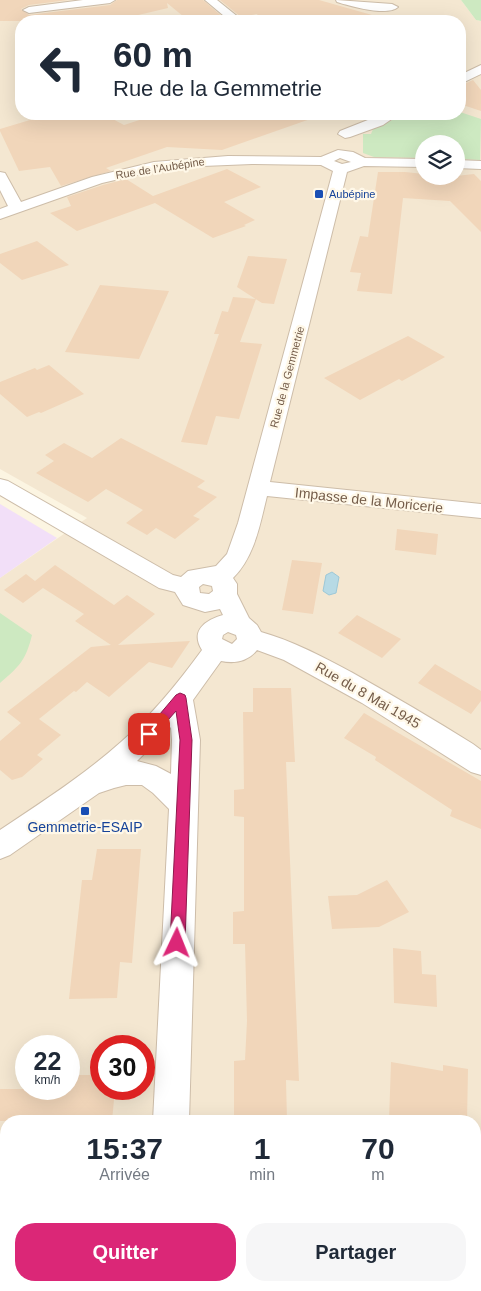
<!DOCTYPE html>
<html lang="fr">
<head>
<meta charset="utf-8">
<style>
  :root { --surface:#fff; --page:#f6f6f7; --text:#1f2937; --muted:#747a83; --accent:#db2777 }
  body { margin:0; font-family:Arial,sans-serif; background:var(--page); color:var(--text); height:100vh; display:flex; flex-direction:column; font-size:19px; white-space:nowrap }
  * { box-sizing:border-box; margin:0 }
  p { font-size:16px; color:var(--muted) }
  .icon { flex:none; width:28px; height:28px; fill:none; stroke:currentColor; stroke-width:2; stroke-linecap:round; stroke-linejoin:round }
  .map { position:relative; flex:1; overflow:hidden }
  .drawer { position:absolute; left:0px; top:1115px; width:481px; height:176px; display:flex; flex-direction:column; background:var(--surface); border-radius:20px 20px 0 0; box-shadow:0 5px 20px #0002 }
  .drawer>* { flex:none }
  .banner { position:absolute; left:15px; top:15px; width:451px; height:105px; border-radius:20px; box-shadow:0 5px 20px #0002; background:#fff; color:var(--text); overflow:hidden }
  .controls { position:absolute; left:415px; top:135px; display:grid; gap:10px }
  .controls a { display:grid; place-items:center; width:50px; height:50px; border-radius:50%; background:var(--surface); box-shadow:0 5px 20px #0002; font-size:25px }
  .speed { position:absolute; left:15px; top:1035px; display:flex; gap:10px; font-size:25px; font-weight:700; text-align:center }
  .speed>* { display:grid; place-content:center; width:65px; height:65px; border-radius:50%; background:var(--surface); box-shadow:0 5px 20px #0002; line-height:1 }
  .speed small { font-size:12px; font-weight:400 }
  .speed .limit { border:8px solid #d22; background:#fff; color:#111 }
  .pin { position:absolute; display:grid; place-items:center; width:42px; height:42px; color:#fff; margin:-21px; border-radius:10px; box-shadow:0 2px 8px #0006 }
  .me { position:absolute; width:55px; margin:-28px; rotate:2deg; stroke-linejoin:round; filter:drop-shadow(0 0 4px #0008) }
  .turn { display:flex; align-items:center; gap:18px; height:105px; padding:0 15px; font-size:22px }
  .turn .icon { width:65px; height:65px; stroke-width:2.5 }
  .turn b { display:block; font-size:35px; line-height:42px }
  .eta { display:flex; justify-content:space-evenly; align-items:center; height:85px; text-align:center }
  .eta b { font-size:30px; font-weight:700; line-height:35px }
  .cta { display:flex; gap:10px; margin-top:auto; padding:10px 15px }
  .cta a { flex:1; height:58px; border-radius:20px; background:var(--accent); color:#fff; font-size:20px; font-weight:700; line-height:58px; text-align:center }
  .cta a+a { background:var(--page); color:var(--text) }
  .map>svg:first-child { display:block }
</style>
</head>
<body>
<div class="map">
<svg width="481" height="1291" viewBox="0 0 481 1291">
  <rect width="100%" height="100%" fill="#fcf5e2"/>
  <path fill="#f4e7d1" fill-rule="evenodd" d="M0 0H461L476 20 481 21V1291H0V578L87 518 0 469ZM21 21H460V114H21ZM424 144H456V176H424ZM26 1046H69V1089H26ZM101 1046H144V1089H101ZM6 1121H475V1285H6Z"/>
  <path fill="#f2dff8" d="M0 504 57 538 0 578Z"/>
  <path fill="#cde9c1" d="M461 0H481V21L476 20Z
    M460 112 481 119 480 160 456 159V144H424V158L374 157 363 153V134H371L373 129 405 114H460Z
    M0 613 32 635C26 660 19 667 0 683Z"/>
  <path fill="#b7dae5" stroke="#9dc8d7" d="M332 572 339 577 336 593 329 595 323 591 326 575Z"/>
  <path fill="#f1d6ba" d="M0 0H68L29 5 21 9 29 15 110 5 117 0H203L225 19 189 21 167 3 168 8 113 21H0Z
    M220 0H319L372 15 371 21H261L257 14 241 17Z
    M473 80 481 90V111L460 104V86Z
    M50 114H57L62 117 73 114 94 115 98 117 105 115 124 125 158 114H316V117L222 150 167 147 106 168 111 171 61 186 50 167 19 171 0 131V129Z
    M227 169 261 187 224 202 255 220 244 225 246 226 213 238 155 203 77 231 50 213 71 206 67 197 103 185 126 179 153 196Z
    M378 172H405L424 174V176H456L474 174 481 181V232L450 201 403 198 392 294 357 291 361 273 350 272 360 236 368 237Z
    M37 241 69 265 22 280 0 263V254Z
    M248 256 287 259 274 304 262 303 237 287Z
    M100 285 169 291 139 359 65 352Z
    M233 297 256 299 240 342 262 344 239 419 216 416 207 445 181 442 219 334H214L222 311 228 312Z
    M408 336 445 357 402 381 399 379 360 400 324 378Z
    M49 365 84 394 41 413 39 412 27 417 0 394V382L35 368 37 370Z
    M121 438 205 481 197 487 217 497 193 516 200 519 175 539 156 528 147 535 126 523 143 510 106 489 88 502 36 473 54 461 45 455 64 443 92 458Z
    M397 529 438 534 436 555 395 550Z
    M292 560 322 563 313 614 282 610Z
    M55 565 114 605 127 595 155 614 118 645 190 641 172 668 149 662 109 697 87 682 76 692 74 691 39 719 61 735 37 755 43 759 22 777 12 780 0 770V741L21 723 7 712 91 647 111 645 75 621 84 614 43 588 23 603 4 590 26 574 35 581Z
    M357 615 401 639 382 658 338 633Z
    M435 664 481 691V701L471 714 418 683Z
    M253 688H291L295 762H286L299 1081 286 1080 287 1121H234V1061L245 1060 247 1021 245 944H233V912L244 911V817L234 816V790L244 789 243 712H253Z
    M364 713 481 781V829L450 816 452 810 375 760 376 757 344 738Z
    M97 849H141L132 963 120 962 117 998 69 999 82 880H92Z
    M387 880 409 912 379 927 332 929 328 896 357 895Z
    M393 948 421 951 422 974 436 975 437 1007 394 1003Z
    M391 1062 443 1071V1065L468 1069 467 1121H389Z
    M69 1075H101V1089H115L112 1121H0V1089H69Z"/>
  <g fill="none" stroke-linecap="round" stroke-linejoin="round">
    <defs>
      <path id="street" d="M83 0H115L110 3 29 13 23 10 29 7Z
        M205 0H217L243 21H230Z
        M336 0 392 4 398 7C387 17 350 6 337 2Z
        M481 65V74L460 84V75Z
        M383 114H399L383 125 350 137 345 138 338 134 340 131Z
        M338 150 353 152 365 158 424 159V167L364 166 347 172 270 482 481 504V518L267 496C260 524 255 556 233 578L237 584V594L249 618 257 625 261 632C293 641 321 656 351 672 392 695 433 719 473 744L481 750V775L471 772 362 703 284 660 257 650C248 661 235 664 221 661L193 700 200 740 189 1121H153L169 809 153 793 142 785H126L114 788 99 793 10 855 0 859V830C42 802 84 775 121 742 152 715 178 683 202 650 190 631 205 620 223 615L220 609 205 612 183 605 175 592 159 588 0 495V479L8 481 173 575 181 577 188 571 216 566 227 554 238 523 333 171 321 165 252 164 203 166 154 171 102 183 0 219V209L8 206 0 190V172L5 173 21 202 92 177 154 162 228 156 321 157ZM340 158 351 162 342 164 334 161ZM203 584 212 586 213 591 209 594 200 593 199 587ZM228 632 236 635 237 639 232 644 222 639 223 635ZM171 727 172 740 171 774 156 766 137 761Z
        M456 160 481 161V169L456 168Z
        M98 1285H138L135 1291H95Z"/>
    </defs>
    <use href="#street" stroke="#cdbda9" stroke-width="2"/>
    <use href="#street" fill="#fff" fill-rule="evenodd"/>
  </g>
  <path fill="#db2777" stroke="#8e194d" d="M180 693 185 695 186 698 192 740 185 943 182 948 177 950 172 948 170 943 180 740 176 711 153 737H144L143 734 176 695Z"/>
  <g fill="#1a4fb4" stroke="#fff8e8" stroke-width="2">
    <rect x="314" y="189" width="10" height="10" rx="2.5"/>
    <rect x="80" y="806" width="10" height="10" rx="2.5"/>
  </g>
  <g text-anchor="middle" stroke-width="4.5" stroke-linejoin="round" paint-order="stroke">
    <g font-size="11" fill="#745c49" stroke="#fff8e8">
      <text transform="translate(160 168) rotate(-9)" y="4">Rue de l’Aubépine</text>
      <text transform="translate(287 377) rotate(-75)" y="4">Rue de la Gemmetrie</text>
    </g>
    <g font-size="11" fill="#164399" stroke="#fff8e8" text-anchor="start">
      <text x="329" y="198">Aubépine</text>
    </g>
    <g font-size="14" fill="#745c49" stroke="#fff8e8">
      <text transform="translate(369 500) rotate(6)" y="5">Impasse de la Moricerie</text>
      <text transform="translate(368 695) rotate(30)" y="5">Rue du 8 Mai 1945</text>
    </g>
    <g font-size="14" fill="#164399" stroke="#fff8e8">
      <text x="85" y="832">Gemmetrie-ESAIP</text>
    </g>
  </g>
</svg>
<div class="controls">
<a><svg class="icon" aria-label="layers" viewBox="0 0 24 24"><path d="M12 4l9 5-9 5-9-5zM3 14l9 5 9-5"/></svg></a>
</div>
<div class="speed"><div>22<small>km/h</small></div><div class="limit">30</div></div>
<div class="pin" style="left:149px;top:734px;background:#d93025"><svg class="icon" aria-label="arrive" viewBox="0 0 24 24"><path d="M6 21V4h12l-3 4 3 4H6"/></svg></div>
<svg class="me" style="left:177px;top:943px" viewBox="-20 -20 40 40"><path d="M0-17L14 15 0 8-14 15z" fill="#db2777" stroke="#fff" stroke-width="4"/></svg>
<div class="banner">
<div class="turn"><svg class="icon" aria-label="left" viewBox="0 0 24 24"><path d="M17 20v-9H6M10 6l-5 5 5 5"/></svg><div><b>60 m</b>Rue de la Gemmetrie</div></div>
</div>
<section class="drawer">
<div class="eta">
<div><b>15:37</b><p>Arrivée</p></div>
<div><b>1</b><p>min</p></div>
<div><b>70</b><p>m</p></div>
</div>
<div class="cta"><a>Quitter</a><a>Partager</a></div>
</section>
</div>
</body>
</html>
